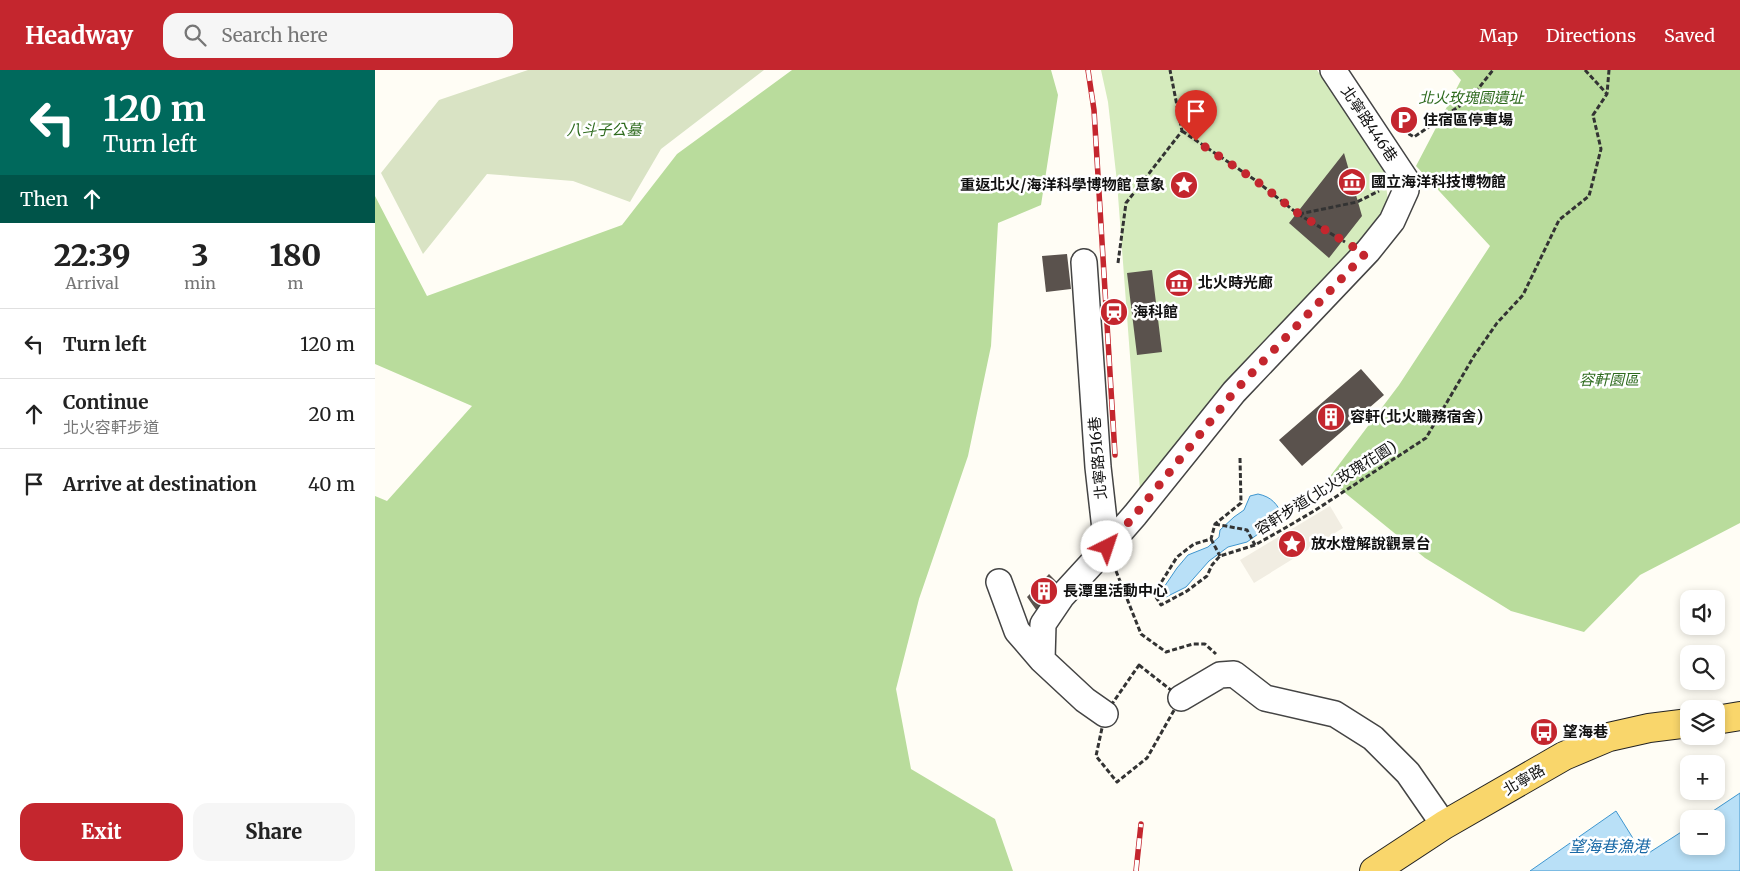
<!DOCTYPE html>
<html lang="en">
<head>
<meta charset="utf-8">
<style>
  :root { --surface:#fff; --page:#f6f6f6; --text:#222; --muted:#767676; --line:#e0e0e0; --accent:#c4262e }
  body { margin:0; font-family:Merriweather,"Noto Sans TC",serif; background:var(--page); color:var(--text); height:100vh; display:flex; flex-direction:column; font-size:19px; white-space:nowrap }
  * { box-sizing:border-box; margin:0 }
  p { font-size:16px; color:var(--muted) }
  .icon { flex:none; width:28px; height:28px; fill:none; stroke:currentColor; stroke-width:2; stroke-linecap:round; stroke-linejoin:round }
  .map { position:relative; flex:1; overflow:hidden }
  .panel { display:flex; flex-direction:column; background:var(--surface); width:375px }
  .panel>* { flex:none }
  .hud { background:#00695c; color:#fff; overflow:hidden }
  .fabs { position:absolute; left:1305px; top:520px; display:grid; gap:10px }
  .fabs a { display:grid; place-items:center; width:45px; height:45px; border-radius:10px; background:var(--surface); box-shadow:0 2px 8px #0003; font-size:25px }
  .pin { position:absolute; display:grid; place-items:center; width:42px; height:42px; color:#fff; margin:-51px -21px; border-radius:50% 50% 50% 0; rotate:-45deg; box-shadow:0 0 5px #0007 }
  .pin .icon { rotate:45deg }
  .me { position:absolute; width:55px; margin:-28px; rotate:41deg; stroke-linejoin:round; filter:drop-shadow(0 0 4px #0008) }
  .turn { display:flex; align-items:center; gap:18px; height:105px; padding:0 20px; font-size:22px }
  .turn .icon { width:65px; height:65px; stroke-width:2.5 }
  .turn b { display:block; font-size:35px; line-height:42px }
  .then { display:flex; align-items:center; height:48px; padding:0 20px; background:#0003; gap:10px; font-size:19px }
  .eta { display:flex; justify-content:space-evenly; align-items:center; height:85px; text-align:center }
  .eta b { font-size:30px; font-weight:800; line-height:35px }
  .cta { display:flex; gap:10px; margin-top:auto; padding:10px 20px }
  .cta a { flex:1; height:58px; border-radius:15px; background:var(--accent); color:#fff; font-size:20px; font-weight:800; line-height:58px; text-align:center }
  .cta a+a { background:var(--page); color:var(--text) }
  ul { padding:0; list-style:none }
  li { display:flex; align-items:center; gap:15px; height:70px; padding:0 20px; border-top:1px solid var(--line) }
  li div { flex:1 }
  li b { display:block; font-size:19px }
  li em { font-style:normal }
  header { display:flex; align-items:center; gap:30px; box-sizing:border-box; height:70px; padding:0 25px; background:var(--accent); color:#fff }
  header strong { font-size:24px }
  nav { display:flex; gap:28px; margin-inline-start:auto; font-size:18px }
  .search { width:350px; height:45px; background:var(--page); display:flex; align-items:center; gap:12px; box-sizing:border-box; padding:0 18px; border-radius:15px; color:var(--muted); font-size:19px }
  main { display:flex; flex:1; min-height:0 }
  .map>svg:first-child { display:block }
</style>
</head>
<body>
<header>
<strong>Headway</strong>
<div class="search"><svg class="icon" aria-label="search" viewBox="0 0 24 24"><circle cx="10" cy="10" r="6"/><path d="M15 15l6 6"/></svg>Search here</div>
<nav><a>Map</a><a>Directions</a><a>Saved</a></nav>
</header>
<main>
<section class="panel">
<div class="hud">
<div class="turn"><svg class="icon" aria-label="left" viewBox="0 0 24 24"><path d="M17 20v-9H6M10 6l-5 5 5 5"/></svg><div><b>120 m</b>Turn left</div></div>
<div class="then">Then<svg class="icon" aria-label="ahead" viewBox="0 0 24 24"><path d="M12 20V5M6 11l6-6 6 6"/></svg></div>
</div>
<div class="eta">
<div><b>22:39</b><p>Arrival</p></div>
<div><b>3</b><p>min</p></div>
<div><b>180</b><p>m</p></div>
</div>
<ul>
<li><svg class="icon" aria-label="left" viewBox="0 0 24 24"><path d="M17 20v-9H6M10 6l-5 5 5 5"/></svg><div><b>Turn left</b></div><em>120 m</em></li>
<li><svg class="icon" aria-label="ahead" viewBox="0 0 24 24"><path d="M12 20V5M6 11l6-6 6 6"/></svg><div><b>Continue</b><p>北火容軒步道</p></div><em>20 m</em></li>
<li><svg class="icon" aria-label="arrive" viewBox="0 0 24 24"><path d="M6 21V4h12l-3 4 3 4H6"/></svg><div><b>Arrive at destination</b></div><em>40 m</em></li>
</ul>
<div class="cta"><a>Exit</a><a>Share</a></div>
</section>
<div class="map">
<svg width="1365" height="801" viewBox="0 0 1365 801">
  <rect width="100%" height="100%" fill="#fffdf5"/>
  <path fill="#d5ebbd" d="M726 0H942L1009 99 1013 131 995 163 765 420 742 112 733 32Z"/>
  <path fill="#b9dc9c" d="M417 0H676L683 25 666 135 623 153 616 276 593 386 544 529 521 619 536 699 620 749 638 801H0V426L12 431 97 336 0 294V126L52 226 247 155 302 84Z
    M1077 0H1365V453L1265 505 1209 562 1136 541 1050 488 953 409 1024 315 1115 176 1041 96 1086 10Z"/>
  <path fill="#d9e3c4" d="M153 0H389L286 79 255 132 198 111 112 104 48 184 6 103 64 30Z"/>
  <path fill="#f1ede2" d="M955 436 968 458 879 513 865 490Z"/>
  <path fill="#b9e0f7" stroke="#3f96cf" d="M883 424C897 427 902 434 908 446L872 472 853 477 834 491 811 517 791 527 785 523 802 498 813 485 833 477 844 467 845 460 859 447 869 440 875 426Z
    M1365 723V801H1155L1241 741 1269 786 1314 757V776H1341V749H1326Z"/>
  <path fill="#5a524d" d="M969 83 987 146 954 188 914 153Z
    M692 184 696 219 671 222 667 186Z
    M777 200 787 282 762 285 752 203Z
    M986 299 1009 325 927 396 904 370Z
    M674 504 686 516 664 544 652 527Z"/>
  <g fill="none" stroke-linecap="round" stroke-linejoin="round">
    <defs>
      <path id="minor" d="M732 477 760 445 859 322 993 181 1017 151 1031 120V110L958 0
        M624 512 642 561 667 590 710 630 730 644
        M667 590 668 554 687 526 732 477 723 397 709 192
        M806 628 845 605 859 604 890 628 960 644 998 668 1033 703 1069 755"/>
      <path id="major" d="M1341 650 1365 646
        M999 801 1069 755 1189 686 1234 667 1274 658 1314 653"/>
    </defs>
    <use href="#minor" stroke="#444" stroke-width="28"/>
    <use href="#major" stroke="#222" stroke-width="30"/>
    <path stroke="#333" stroke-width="3" stroke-dasharray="5 2.5" stroke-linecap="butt" d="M1210 0 1232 24
      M1027 60 1039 67 1095 29 1118 0
      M807 61 880 110 923 144 970 172
      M924 144 982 132 1004 121
      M743 193 751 133 807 61 795 0
      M865 388 866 433 840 454 836 469 819 474 802 487 779 524 786 535 812 521 832 506 837 495 845 486 880 475 910 458 939 441 1051 368 1099 286 1122 253 1148 225 1184 150 1214 126 1226 79 1218 45 1232 24 1234 0
      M840 454 872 460 880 475
      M836 469 845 486
      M741 501 766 564 791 582 818 574H830L841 584
      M764 595 806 628 772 688 742 712 721 686 730 644Z"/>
    <use href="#minor" stroke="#fff" stroke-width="25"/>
    <use href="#major" stroke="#f9d66b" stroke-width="28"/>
    <defs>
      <path id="rail" d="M713 0 719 40 740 385
        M761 801 766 754"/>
    </defs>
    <use href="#rail" stroke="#c4262e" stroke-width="5.5"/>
    <use href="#rail" stroke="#fff" stroke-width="4" stroke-dasharray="11" stroke-linecap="butt"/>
  </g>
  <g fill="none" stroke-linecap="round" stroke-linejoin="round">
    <path stroke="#c4262e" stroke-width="9" stroke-dasharray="0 16.2" d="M732 477 760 445 859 322 990 184 924 144 880 110 821 71"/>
  </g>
  <defs>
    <symbol id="parking-disc" viewBox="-11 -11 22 22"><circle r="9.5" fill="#c4262e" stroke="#fff"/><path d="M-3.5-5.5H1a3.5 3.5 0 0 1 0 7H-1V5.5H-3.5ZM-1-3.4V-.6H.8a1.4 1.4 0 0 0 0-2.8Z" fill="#fff"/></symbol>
    <symbol id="museum-disc" viewBox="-11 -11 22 22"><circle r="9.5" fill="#c4262e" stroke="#fff"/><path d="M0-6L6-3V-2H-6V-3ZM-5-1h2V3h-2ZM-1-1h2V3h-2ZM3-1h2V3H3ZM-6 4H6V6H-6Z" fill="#fff"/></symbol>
    <symbol id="sight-disc" viewBox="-11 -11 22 22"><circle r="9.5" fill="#c4262e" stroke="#fff"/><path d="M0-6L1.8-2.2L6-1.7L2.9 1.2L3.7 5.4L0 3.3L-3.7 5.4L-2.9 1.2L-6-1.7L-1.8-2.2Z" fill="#fff"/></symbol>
    <symbol id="station-disc" viewBox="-11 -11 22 22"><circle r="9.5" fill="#c4262e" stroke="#fff"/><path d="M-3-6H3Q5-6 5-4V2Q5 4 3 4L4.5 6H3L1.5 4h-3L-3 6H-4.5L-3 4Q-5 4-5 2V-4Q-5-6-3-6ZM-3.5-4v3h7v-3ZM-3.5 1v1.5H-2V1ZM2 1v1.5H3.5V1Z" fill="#fff"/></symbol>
    <symbol id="building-disc" viewBox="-11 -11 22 22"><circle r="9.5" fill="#c4262e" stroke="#fff"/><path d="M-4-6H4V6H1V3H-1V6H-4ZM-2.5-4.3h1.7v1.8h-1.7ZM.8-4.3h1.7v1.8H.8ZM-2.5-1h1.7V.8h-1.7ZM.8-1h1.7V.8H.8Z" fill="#fff"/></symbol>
    <symbol id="bus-disc" viewBox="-11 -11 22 22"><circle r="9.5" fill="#c4262e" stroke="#fff"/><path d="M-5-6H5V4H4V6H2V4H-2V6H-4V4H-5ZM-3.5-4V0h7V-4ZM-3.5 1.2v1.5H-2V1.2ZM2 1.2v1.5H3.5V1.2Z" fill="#fff"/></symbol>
  </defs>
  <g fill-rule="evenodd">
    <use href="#parking-disc" x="1013" y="34" width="32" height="32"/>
    <use href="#museum-disc" x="961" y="96" width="32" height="32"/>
    <use href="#sight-disc" x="793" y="99" width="32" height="32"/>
    <use href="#museum-disc" x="788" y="197" width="32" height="32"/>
    <use href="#station-disc" x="723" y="226" width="32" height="32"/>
    <use href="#building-disc" x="940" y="331" width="32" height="32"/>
    <use href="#sight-disc" x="901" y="458" width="32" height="32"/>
    <use href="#building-disc" x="653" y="505" width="32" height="32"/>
    <use href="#bus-disc" x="1153" y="646" width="32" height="32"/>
  </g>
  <g text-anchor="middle" stroke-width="5" stroke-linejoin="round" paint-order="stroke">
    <g font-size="15" font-style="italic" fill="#2f6b1f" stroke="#fff">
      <text x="1096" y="33">北火玫瑰園遺址</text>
      <text x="229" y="65">八斗子公墓</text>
      <text x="1234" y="315">容軒園區</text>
    </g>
    <g font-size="15" font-weight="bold" fill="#111" stroke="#fff" text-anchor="start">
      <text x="1048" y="55">住宿區停車場</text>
      <text x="996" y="117">國立海洋科技博物館</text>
      <text x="790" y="120" text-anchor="end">重返北火/海洋科學博物館 意象</text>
      <text x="823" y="218">北火時光廊</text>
      <text x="758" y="247">海科館</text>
      <text x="975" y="352">容軒(北火職務宿舍)</text>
      <text x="936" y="479">放水燈解說觀景台</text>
      <text x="688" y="526">長潭里活動中心</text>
      <text x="1188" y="667">望海巷</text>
    </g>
    <g font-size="15" fill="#111" stroke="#fff">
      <text transform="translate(994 54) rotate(56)" y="5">北寧路446巷</text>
      <text transform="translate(723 388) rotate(-95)" y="5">北寧路516巷</text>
      <text transform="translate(951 418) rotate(-32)" y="5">容軒步道(北火玫瑰花園)</text>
      <text transform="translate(1149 710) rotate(-30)" y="5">北寧路</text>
    </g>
    <g font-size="16" font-style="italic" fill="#1768a6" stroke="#fff">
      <text x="1234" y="782">望海巷漁港</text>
    </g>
  </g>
</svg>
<div class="fabs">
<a><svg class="icon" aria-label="sound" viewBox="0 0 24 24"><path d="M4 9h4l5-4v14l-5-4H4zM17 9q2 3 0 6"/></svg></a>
<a><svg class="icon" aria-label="search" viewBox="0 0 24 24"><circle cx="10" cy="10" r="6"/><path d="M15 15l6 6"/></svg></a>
<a><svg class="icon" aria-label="layers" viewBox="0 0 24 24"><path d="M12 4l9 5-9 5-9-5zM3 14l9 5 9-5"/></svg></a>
<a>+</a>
<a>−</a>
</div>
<div class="pin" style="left:821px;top:71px;background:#d93025"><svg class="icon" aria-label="arrive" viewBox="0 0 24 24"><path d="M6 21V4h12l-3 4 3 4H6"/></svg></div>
<svg class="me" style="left:732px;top:477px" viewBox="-20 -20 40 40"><circle r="19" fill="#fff"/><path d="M0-13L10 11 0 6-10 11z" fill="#c4262e"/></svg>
</div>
</main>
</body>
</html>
